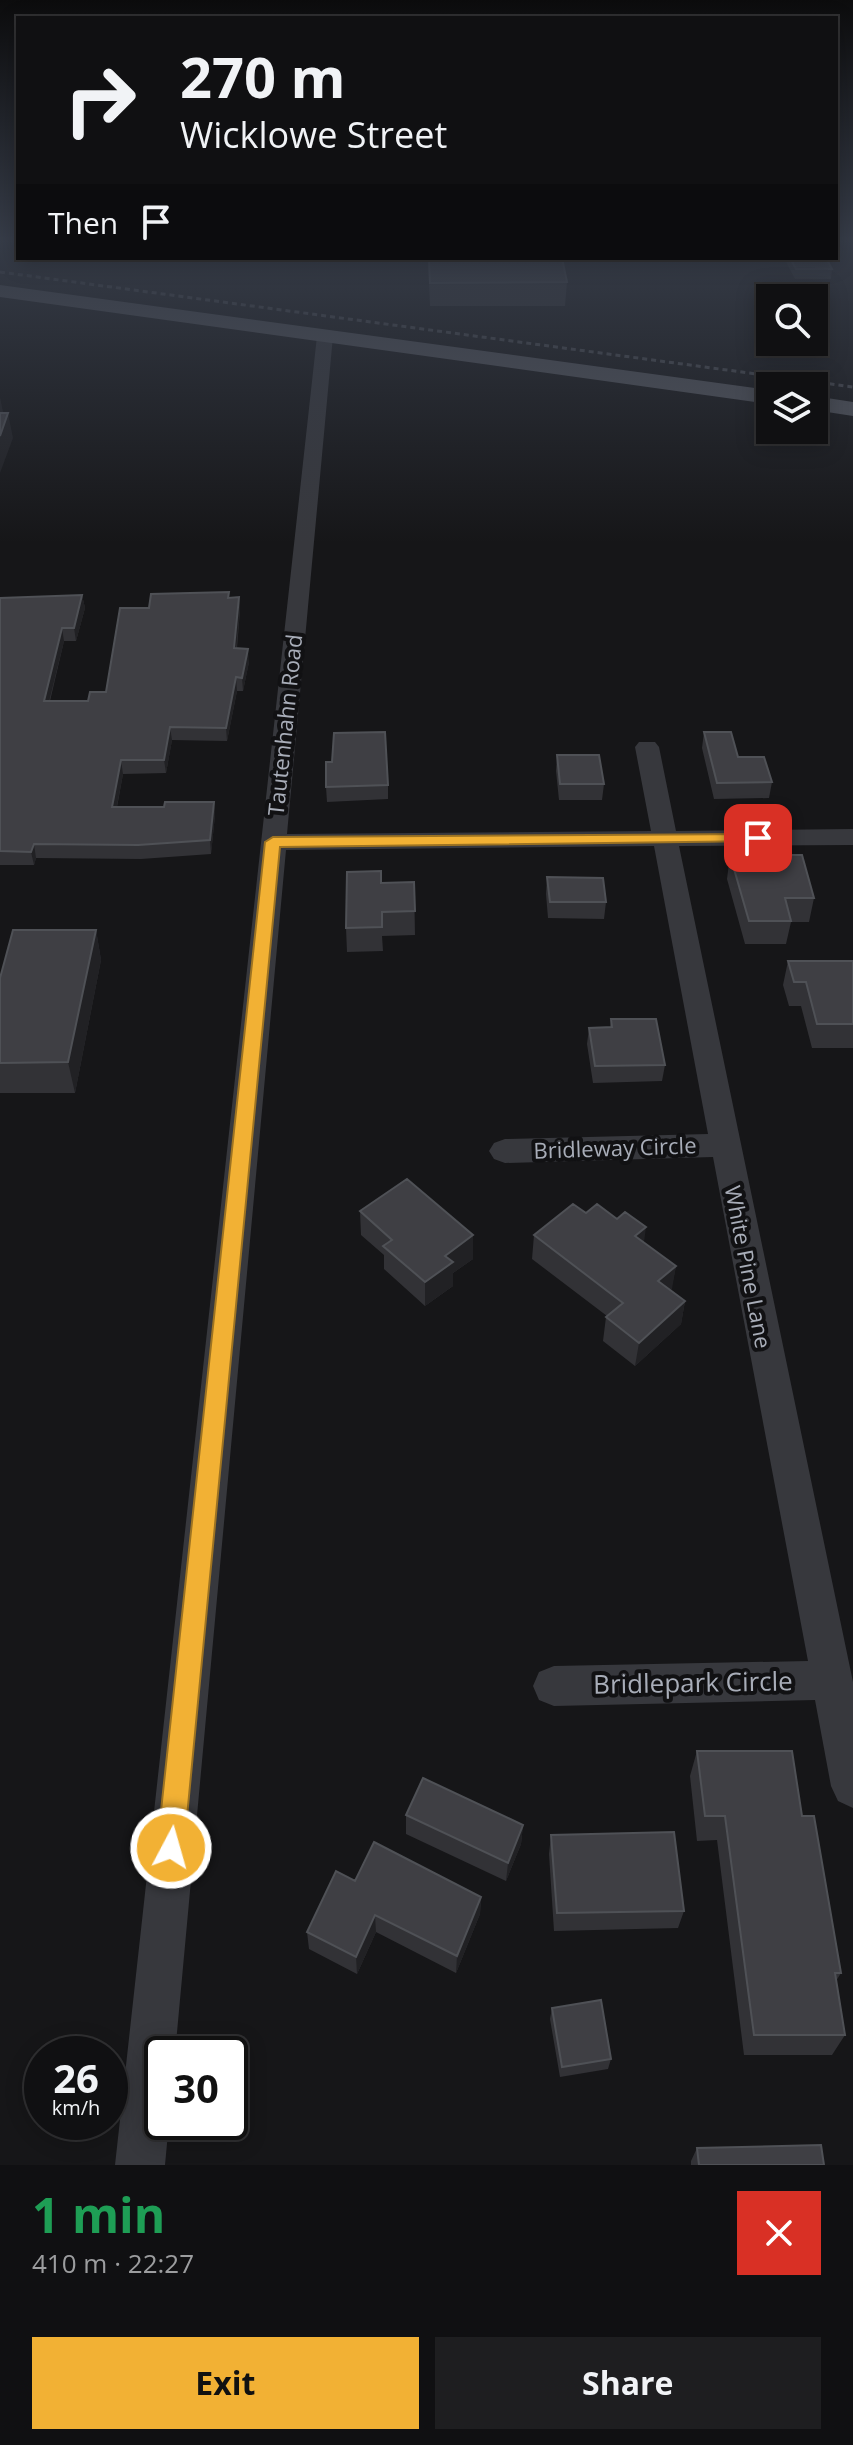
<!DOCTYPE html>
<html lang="en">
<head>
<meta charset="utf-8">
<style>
  :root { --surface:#101012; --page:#1e1e20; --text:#f1f3f6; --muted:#9c9d9f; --line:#303032; --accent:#f2b134 }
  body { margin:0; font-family:"Open Sans",sans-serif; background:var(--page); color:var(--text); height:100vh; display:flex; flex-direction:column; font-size:30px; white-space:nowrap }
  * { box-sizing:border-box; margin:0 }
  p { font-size:26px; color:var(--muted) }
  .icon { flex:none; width:44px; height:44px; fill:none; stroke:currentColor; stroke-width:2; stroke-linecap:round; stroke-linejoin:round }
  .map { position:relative; height:2165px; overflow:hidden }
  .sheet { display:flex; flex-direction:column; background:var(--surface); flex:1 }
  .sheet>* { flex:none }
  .banner { position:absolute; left:16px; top:16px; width:822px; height:244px; border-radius:0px; box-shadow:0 4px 20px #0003,0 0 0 2px var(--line); background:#101012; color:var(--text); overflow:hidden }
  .tools { position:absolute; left:756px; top:284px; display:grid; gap:16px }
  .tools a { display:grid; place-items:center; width:72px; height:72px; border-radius:0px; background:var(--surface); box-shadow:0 4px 20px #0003,0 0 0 2px var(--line); font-size:40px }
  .speed { position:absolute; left:24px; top:2036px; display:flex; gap:16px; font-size:40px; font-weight:700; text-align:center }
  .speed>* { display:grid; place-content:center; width:104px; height:104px; border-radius:50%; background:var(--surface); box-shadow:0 4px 20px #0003,0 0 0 2px var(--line); line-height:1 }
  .speed small { font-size:20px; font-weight:400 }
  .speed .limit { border:4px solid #111; border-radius:12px; background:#fff; color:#111 }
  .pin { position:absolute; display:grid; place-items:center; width:68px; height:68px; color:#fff; margin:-34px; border-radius:16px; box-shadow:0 4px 12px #0006 }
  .me { position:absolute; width:88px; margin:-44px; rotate:6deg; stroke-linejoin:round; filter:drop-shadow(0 0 6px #0008) }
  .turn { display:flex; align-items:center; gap:28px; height:168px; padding:0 32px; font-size:36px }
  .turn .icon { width:104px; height:104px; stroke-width:2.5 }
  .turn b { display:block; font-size:56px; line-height:68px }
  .then { display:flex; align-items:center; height:76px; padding:0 32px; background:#0003; gap:16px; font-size:30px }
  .round { display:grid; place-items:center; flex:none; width:84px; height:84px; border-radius:0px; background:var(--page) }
  .overview { display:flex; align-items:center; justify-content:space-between; height:136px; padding:0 32px }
  h1 { font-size:48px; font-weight:700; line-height:60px; color:#1e9e55 }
  .cta { display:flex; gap:16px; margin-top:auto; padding:16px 32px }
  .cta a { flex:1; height:92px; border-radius:0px; background:var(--accent); color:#111; font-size:32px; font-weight:700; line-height:92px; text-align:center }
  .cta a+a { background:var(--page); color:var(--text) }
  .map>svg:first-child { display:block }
</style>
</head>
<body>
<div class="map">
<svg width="853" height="2165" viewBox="0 0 853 2165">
  <rect width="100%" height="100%" fill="#161618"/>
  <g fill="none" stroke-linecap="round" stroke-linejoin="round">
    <path fill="#37383d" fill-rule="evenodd" d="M325 331 333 336 287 834 651 831 635 747 639 742H655L659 747 676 831 853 829V845L679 846 853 1682V1808L838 1801 831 1786 815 1700 554 1706 539 1700 533 1686 539 1672 554 1666 808 1661 713 1157 505 1163 494 1159 489 1151 494 1143 505 1139 708 1134 654 846 286 850 175 2054H162V2122H169L165 2165H115L317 336Z"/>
    <path fill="#53555c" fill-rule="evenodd" d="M0 285 770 390V404L0 297Z
      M814 396 853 402V416L814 410Z"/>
    <path stroke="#4a4c52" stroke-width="3" stroke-dasharray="5 4" stroke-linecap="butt" d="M0 272 853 387"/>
  </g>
  <path fill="#323236" d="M428 258H562L567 282 565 306H430Z
    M784 258H830L829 259H827L832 269 831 279H795Z
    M229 592V598L239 597 240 610 237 648 249 662 243 691H237L227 741 172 740 166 773 123 774 117 807H164L214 802 215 815 211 854 141 859 36 858 34 865H0V598L82 595 85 608 76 641H64L50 701H88L106 692 149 608Z
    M704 732 772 782 769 798 714 799 702 748Z
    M557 755 604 784 602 800H559L556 771Z
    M332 762 388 785V799L327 802 326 787Z
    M730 855 814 898 809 922H791L786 944H745L727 879Z
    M547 877 606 902 604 919 548 918 546 894Z
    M414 882 415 935 382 936 383 951 347 952 346 928 382 883Z
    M96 930 101 960 75 1093H0V978Z
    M788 961H853V1048H812L801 1006H789L783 985Z
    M611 1019 665 1065 662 1081 593 1083 587 1044 589 1028 610 1027Z
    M360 1211 473 1259 453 1273V1286L425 1306 384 1269V1255L361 1235Z
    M586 1213 644 1243 676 1266 671 1290 685 1301 681 1324 635 1366 603 1341 606 1317 607 1316 532 1259 534 1235Z
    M697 1751 802 1816 841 1973 836 1981 845 2035 832 2055H744L717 1840 697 1841 690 1776Z
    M406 1815 523 1825 521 1844 506 1881 406 1834Z
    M551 1835 684 1911 678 1928 554 1931 549 1854Z
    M355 1881 481 1897 480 1914 456 1973 376 1932 357 1974 309 1949 307 1932Z
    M552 2008 611 2059 608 2069 560 2077 550 2019Z
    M697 2148 824 2165H691V2161Z"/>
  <path fill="#212124" d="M0 397 3 412 0 419Z
    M8 413 13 438 0 473V436Z
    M82 595 85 608 76 641 74 628Z
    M239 597 240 610 235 661 234 648Z
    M62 628 64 641 46 714 44 701Z
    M248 649 249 662 243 691 242 678Z
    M236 677 237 691 227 741 226 728Z
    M170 727 172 740 166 773 164 760Z
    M121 760 123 774 114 821 112 807Z
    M214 802 215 815 211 854 210 840Z
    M34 844 36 858 34 865 31 852Z
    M96 930 101 960 75 1093 68 1062Z
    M646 1227 643 1250 635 1236Z
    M473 1235V1259L453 1273V1286L425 1306V1282L445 1256Z
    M676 1266 672 1289 655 1304 658 1281Z
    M685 1301 681 1324 635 1366 639 1343Z
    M523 1825 521 1844 506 1881 508 1863Z
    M481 1897 480 1914 456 1973 457 1956Z
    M375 1915 376 1932 357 1974 356 1957Z"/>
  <path fill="#3f3f44" stroke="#4f5156" stroke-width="2" d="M429 258H562L567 282 430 283Z
    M790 258H826L832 269H796Z
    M0 413H8L0 436Z
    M229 592 228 598 239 597 234 648 248 649 242 678 236 677 226 728 170 727 164 760H121L112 807H164L165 802H214L210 840 138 845 34 844 31 852 0 851V598L82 595 74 628H62L44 701H88L90 692H106L120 608H149L151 594Z
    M385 732 388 785 326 787V762H332L334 733Z
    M704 732H731L738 757H764L772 782 717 783Z
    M557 755H599L604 784H560Z
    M730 855H802L814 898H785L791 921H749Z
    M381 871V883L414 882 415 911 382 912V927L346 928 347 872Z
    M547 877 603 878 606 902H550Z
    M13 930H96L68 1062 0 1063V978Z
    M788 961H853V1024H817L806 982H794Z
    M611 1019H656L665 1065 595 1066 589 1028 612 1027Z
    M407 1179 473 1235 445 1256 453 1262 425 1282 383 1246 392 1240 360 1211Z
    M573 1204 586 1213 597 1204 617 1219 625 1212 646 1227 635 1236 676 1266 658 1281 685 1301 639 1343 606 1317 623 1303 534 1235Z
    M697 1751H792L802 1816H814L841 1973H835L845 2035H754L725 1816H705Z
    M423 1778 523 1825 508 1863 406 1815Z
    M674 1832 684 1911 557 1913 551 1835Z
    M374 1842 481 1897 457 1956 375 1915 356 1957 307 1932 336 1871 355 1881Z
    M601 2000 611 2059 562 2067 552 2008Z
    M821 2145 824 2165H699L697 2148Z"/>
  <linearGradient id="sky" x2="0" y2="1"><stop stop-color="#0c0c0d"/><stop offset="0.44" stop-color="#363c48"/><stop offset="1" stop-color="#363c48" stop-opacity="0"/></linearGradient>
  <rect width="853" height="543" fill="url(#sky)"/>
  <path fill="#f2b134" stroke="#9d7322" stroke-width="2" d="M758 834 764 835V841L280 847 184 1848 180 1857 171 1861 161 1857 157 1848 265 842 273 837Z"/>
  <g text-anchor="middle" stroke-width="8" stroke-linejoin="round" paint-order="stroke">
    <g font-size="22" fill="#a8adb8" stroke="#111113">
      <text transform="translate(285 725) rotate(-84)" y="8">Tautenhahn Road</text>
      <text transform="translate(615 1148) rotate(-2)" y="8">Bridleway Circle</text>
      <text transform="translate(748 1267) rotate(79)" y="8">White Pine Lane</text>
    </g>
    <g font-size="26" fill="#a8adb8" stroke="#111113">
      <text transform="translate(693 1683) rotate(-1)" y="9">Bridlepark Circle</text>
    </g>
  </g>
</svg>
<div class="tools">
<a><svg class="icon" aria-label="search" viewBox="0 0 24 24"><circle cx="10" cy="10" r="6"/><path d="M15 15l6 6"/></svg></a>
<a><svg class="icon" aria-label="layers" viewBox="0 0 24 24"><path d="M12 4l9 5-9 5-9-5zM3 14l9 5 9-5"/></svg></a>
</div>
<div class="speed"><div>26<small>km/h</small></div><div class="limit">30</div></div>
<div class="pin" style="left:758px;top:838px;background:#d93025"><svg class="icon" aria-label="arrive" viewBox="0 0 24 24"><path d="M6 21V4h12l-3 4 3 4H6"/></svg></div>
<svg class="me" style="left:171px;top:1848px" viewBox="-20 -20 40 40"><circle r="17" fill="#f2b134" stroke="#fff" stroke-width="3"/><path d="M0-11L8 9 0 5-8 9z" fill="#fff"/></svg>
<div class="banner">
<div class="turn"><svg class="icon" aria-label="right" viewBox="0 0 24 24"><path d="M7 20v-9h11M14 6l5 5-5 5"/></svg><div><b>270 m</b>Wicklowe Street</div></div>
<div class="then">Then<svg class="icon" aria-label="arrive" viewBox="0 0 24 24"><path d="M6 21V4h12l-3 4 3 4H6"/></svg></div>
</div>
</div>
<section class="sheet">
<div class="overview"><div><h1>1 min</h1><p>410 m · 22:27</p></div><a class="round" style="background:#d93025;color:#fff"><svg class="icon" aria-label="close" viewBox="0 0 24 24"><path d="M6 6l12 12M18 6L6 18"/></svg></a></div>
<div class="cta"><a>Exit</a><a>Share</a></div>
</section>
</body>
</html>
